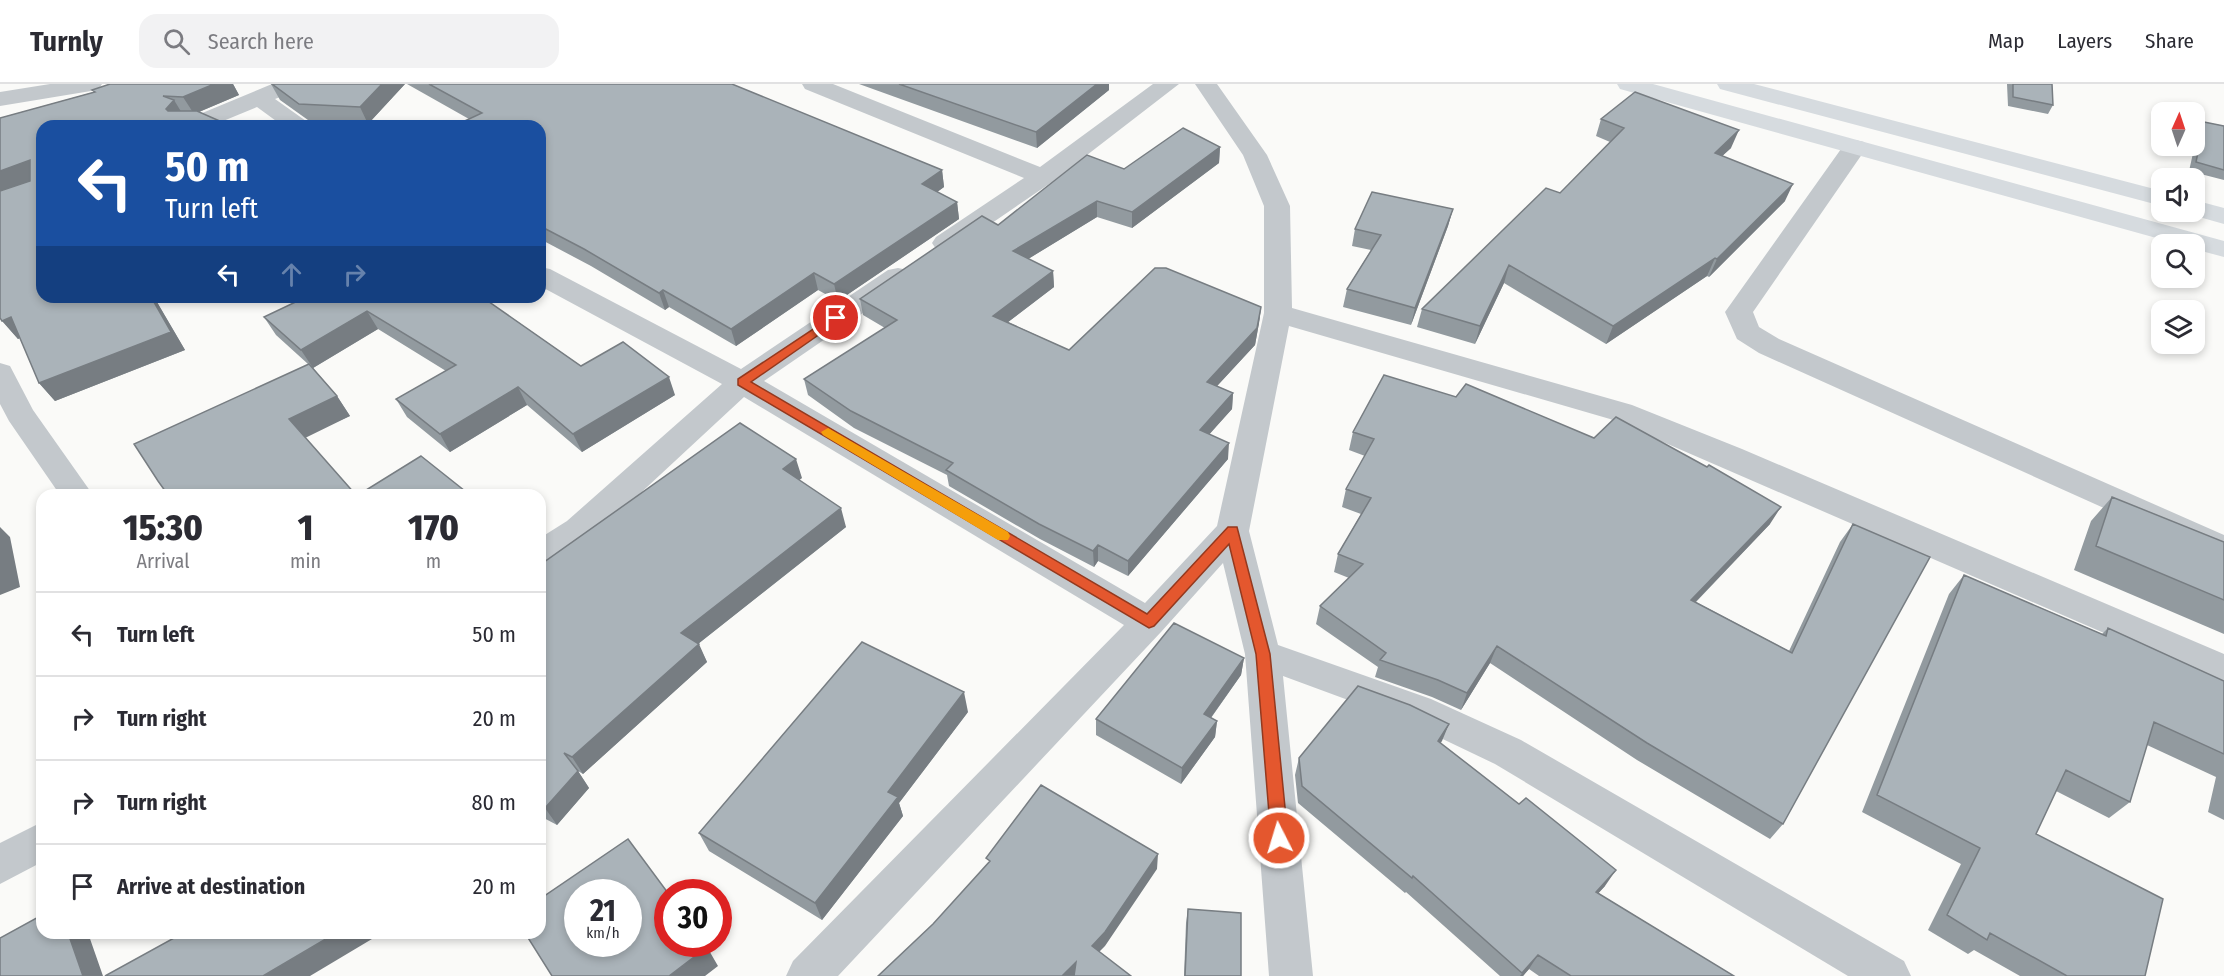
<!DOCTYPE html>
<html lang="en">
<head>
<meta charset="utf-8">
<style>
  :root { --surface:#fff; --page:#f2f2f3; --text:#2b2b33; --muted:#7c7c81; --line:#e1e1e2 }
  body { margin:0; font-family:"Fira Sans Condensed",sans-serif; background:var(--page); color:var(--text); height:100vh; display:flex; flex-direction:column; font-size:22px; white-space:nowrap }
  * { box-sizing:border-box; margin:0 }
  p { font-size:20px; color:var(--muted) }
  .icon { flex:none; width:33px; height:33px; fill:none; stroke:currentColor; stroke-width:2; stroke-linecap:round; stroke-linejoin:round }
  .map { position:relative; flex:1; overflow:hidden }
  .side { position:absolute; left:36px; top:405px; width:510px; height:450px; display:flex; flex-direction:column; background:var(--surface); border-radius:18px; box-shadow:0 3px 9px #0003 }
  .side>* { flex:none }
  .guide { position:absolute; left:36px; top:36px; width:510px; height:183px; border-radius:18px; box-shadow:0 3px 9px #0003; background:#1a4fa0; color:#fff; overflow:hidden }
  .needle { width:39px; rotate:3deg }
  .controls { position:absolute; left:2151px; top:18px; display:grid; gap:12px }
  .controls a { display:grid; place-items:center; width:54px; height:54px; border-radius:12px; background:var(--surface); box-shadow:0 3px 9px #0003; font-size:30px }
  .speed { position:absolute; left:564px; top:795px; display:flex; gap:12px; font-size:30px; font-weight:700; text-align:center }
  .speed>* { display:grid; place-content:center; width:78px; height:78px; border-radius:50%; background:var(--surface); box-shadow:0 3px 9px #0003; line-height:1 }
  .speed small { font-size:15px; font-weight:400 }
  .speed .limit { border:9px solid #d22; background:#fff; color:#111 }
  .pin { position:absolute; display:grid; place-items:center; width:51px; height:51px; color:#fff; margin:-26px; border:3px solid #fff; border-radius:50%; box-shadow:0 2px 6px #0007 }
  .me { position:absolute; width:66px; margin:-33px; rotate:355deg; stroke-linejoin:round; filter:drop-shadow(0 0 4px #0008) }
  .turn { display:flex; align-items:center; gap:21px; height:126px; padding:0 30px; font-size:27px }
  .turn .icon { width:78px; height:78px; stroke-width:2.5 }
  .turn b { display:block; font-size:42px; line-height:51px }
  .lanes { display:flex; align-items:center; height:57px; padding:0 30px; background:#0003; justify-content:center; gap:30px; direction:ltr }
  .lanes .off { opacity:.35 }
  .eta { display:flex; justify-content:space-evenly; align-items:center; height:102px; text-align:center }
  .eta b { font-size:36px; font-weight:800; line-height:42px }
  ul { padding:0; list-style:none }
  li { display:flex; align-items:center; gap:18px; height:84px; padding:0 30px; border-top:2px solid var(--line) }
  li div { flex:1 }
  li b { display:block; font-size:22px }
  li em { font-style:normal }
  header { display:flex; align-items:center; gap:36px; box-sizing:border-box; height:84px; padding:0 30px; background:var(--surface); border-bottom:2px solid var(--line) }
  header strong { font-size:28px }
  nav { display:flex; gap:33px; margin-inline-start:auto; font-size:21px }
  .search { width:420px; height:54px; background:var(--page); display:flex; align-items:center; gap:15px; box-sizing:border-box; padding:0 21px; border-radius:18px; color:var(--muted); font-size:22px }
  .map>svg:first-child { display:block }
</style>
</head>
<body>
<header>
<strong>Turnly</strong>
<div class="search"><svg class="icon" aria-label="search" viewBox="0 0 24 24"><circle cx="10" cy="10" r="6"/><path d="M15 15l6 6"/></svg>Search here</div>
<nav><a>Map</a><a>Layers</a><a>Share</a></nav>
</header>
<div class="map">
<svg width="2224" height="892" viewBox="0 0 2224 892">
  <rect width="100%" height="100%" fill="#fafaf8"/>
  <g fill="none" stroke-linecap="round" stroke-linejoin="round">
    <path fill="#c3c8cc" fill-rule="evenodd" d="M50 0H102L99 5 91 7 0 22V8Z
      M272 0H303L300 5 275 15 306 37 310 42H283L257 23 211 42H179L183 37Z
      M802 0H833L1040 83 1153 0H1179L1052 98 954 165 945 167 936 165 932 159 936 153 1024 94 805 5Z
      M1195 0H1217L1267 71 1290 122 1292 224 1632 321 1742 365 2224 570V601L1610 335 1289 242 1249 447 1278 561 1431 615 1521 656 1904 877 1911 892H1848L1495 680 1405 637 1283 592 1313 892H1269L1245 570 1223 479 1161 548 838 892H786L793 877 1124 541 744 313 591 455 552 479 540 483V454L567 437 722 300 540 202V183L550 185 741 285 888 186 898 184 908 186 912 192 908 198 764 297 1145 519 1217 442 1264 229V122L1243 71Z
      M1855 56 1864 58 1867 63 1753 228 1759 243 1779 255 2224 451V478L1759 269 1737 255 1725 228 1846 58Z
      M0 279 10 282 33 326 93 411H60L9 337 0 320Z
      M42 738V778L0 800V759Z"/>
    <path fill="#d6dbdf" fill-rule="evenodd" d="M1617 0H1653L2224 157V173L2194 165V160H2178L1620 5Z
      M1717 0H1754L2162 107V122L1720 5Z
      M2194 116 2224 124V140L2185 129 2184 128H2194Z"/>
  </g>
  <path fill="#929a9f" d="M110 0H233L239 11 199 28 231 42H42V213H154L185 266 55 317 39 299 20 254 18 255 0 234V34L94 8 92 6Z
    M271 0H405L368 40 308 36 280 16Z
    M407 0H734V1L942 86 944 103 937 108 957 118 959 135 838 217 818 206 736 262 669 223 665 226 591 182 540 155V42L469 35Z
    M859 0H1109V6L1037 64Z
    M2007 0H2052L2053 21 2048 30 2008 22Z
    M1601 35 1731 64 1722 72 1785 117 1709 193 1707 192 1606 260 1504 199 1475 260 1417 243 1422 225 1560 109 1610 58 1596 52Z
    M2204 38 2224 42V96L2189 87 2198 47Z
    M1220 63 1219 79 1132 144 1097 133 1028 175 1053 187 1054 203 1008 238 1069 266 1261 223 1259 239 1255 261 1217 302 1233 309 1232 325 1209 350 1228 375 1128 492 1098 477 1094 483 1040 455 949 402 947 391 854 344 808 311 804 295 885 244 863 231 860 215 998 141 1124 85Z
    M1453 125 1448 142 1411 241 1343 223 1347 205 1371 166 1352 162 1355 145Z
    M482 213 581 282 675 311 582 368 527 321 450 368 407 333 396 315 446 287 378 245 313 284 337 312 350 332 168 411 308 280 276 251 264 233Z
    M1353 348 1770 440 1696 518 1789 567 1840 458 1853 440 1783 740 1770 755 1637 676 1490 579 1461 626 1432 613 1375 593 1378 583 1316 540 1320 522 1349 494 1334 488 1338 470 1361 430 1342 423 1346 405 1365 372 1349 366Z
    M802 394 799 396 846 443 698 560 707 578 583 690 578 687 589 704 557 741 540 732V481Z
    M2112 413 2224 458V550L2074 486 2091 437Z
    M1964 491 2102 550 2108 544 2224 597V736L2208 728 2216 693 2147 661 2130 718 2109 734 2056 707 2036 750 2145 892H2020L1974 866 1968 870 1928 846 1961 780 1862 728 1949 510Z
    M1244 574 1241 591 1211 634 1217 637 1215 653 1181 700 1096 651V635Z
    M968 628 899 719 903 732 822 836 709 767 699 749Z
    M1449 640 1440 659 1605 802 1598 809 1734 892H1539L1529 885 1523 892H1500L1406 808 1405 809 1298 719 1295 691 1299 674Z
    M1188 825 1241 892H1184L1186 839Z"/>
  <path fill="#777d82" d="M214 0H233L239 11 194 30 183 13Z
    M382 0H405L368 40 360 23Z
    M1097 0H1109V6L1037 64 1036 48Z
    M174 16 185 34 177 42 166 25Z
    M1739 46 1731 64 1707 86 1715 69Z
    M1220 63 1219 79 1132 144V128Z
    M30 76 42 92 0 110V87Z
    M942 86 944 103 925 117 922 100Z
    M1793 100 1785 117 1709 193 1717 175Z
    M1097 117V133L1015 183 1013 167Z
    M957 118 959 135 838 217 834 200Z
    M1453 125 1448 142 1411 241 1415 224Z
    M1715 174 1707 192 1606 260 1613 242Z
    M1509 181 1504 199 1475 260 1480 242Z
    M1053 187 1054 203 995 248 993 232Z
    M814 189 818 206 736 262 731 245Z
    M663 206 669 223 665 226 659 209Z
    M151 213H154L185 266 55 317 39 299Z
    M1261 223 1259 239 1255 261 1206 314 1207 298Z
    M367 227 378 245 313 284 301 266Z
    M11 233 26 251 18 255 2 237Z
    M669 293 675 311 582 368 573 350Z
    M518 303 527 321 450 368 440 350Z
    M1233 309 1232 325 1199 362 1200 346Z
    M337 312 350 332 303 355 289 335Z
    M1229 359 1228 375 1128 492V477Z
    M796 375 802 394 788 404 783 385Z
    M1781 423 1770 440 1681 533 1691 516Z
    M841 424 846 443 689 567 681 549Z
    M0 443 10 453 20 503 0 511Z
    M1098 461V477L1094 483 1093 467Z
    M699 560 707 578 583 690 572 673Z
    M1497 562 1490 579 1461 626 1467 609Z
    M1244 574 1241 591 1202 646 1204 630Z
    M964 608 968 628 899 719 903 732 822 836 815 819 888 708Z
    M1217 637 1215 653 1181 700 1182 684Z
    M1449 640 1442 657 1431 674 1438 657Z
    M578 687 589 704 557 741 545 724Z
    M1158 770 1157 785 1105 862 1092 875V862Z
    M1616 786 1605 802 1586 823 1596 808Z
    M68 849H88L103 892H83Z
    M336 849H382L310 892H263Z
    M707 863 718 882 705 892H669Z
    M1538 871 1529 885 1523 892H1520Z
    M1076 878V892H1062Z"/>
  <path fill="#aab3b9" stroke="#777d82" stroke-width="1.5" fill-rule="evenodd" d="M110 0H214L183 13 163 12 174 16 166 25 168 27H197L231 42H42V213H151L171 248 39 299 11 233 2 237 0 234V107L30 97V76L0 87V34L95 8 92 6Z
    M272 0H382L360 23 299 20Z
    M429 0H732L942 86 922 100 957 118 834 200 814 189 731 245 663 206 659 209 584 165 540 142V42H454L482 29Z
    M899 0H1097L1036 48Z
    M2013 0H2052L2053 21 2013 13Z
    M1635 8 1739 46 1715 69 1793 100 1717 175 1715 174 1613 242 1509 181 1480 242 1422 225 1546 104 1560 109 1624 44 1601 35Z
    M2204 38 2224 42V86L2196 78Z
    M1183 44 1220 63 1132 128 1097 117 1013 167 1053 187 993 232 1069 266 1155 184H1166L1261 223 1257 244 1207 298 1233 309 1200 346 1229 359 1128 477 1098 461 1093 467 1039 440 946 386 953 379 851 327 804 295 897 236 860 215 982 132 998 141 1087 71 1124 85Z
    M1372 108 1453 125 1415 224 1347 205 1381 151 1355 145Z
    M306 213H482L581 282 623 258 669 293 573 350 518 303 440 350 396 315 456 281 367 227 301 266 264 233Z
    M309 280 337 312 289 335 356 411H168L158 397 134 360Z
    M1384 291 1456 313 1466 300 1594 354 1616 333 1707 383 1709 381 1781 423 1691 516 1792 569 1853 440 1930 473 1783 740 1647 659 1497 562 1467 609 1438 596 1380 576 1386 569 1320 522 1363 480 1338 470 1371 414 1346 405 1374 355 1353 348Z
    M740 339 796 375 783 385 841 424 681 549 699 560 572 673 564 669 578 687 545 724 540 722V481Z
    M421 372 470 411H358Z
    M2112 413 2224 458V516L2096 462Z
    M1964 491 2106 552 2108 544 2224 597V670L2154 638 2130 718 2066 686 2036 750 2163 815 2145 892H2067L1990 849 1987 856 1947 831 1980 764 1877 711Z
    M1174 539 1244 574 1204 630 1217 637 1182 684 1096 635Z
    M862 558 964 608 888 708 898 713 815 819 699 749Z
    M1358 602 1410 621 1449 640 1438 657 1519 720 1526 714 1616 786 1596 808 1734 892H1571L1538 871 1522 889 1413 792 1412 794 1302 702 1299 674Z
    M1041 701 1158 770 1105 848 1092 862 1131 892H1074L1076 878 1062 892H878L933 840 990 777 986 774Z
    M628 755 668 809V860H704L707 863 669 892H552L525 849H540V815ZM578 808H628V860H578Z
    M1188 825 1241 829V892H1185Z
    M42 831V849H68L83 892H0V854Z
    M183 849H336L263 892H105Z"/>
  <path fill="#e4572e" stroke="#94391e" stroke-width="1.5" d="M836 230 842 234 840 236 751 298 1147 530 1228 443H1237L1270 570 1288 754 1285 759 1279 762 1273 759 1271 754 1256 570 1229 460 1154 542 1149 544 738 301V295Z"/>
  <path fill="#f59e0b" d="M828 344 1008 448 1010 452 1008 456H998L823 351 821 348Z"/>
</svg>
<div class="controls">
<a><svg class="needle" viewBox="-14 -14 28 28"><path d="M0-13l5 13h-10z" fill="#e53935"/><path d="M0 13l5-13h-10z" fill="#7c7c81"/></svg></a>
<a><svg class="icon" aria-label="sound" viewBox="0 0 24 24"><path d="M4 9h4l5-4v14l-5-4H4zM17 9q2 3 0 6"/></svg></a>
<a><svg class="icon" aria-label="search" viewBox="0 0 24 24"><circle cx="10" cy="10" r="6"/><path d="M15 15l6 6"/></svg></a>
<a><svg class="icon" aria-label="layers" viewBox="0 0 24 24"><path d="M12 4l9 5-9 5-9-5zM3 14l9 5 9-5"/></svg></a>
</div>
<div class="speed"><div>21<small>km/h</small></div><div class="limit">30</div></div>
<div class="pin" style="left:836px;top:234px;background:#d93025"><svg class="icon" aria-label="arrive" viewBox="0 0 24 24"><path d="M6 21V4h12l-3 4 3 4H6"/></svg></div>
<svg class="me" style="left:1279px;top:754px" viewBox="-20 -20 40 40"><circle r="17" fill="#e4572e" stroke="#fff" stroke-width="3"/><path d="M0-11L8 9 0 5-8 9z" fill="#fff"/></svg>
<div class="guide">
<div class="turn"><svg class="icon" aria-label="left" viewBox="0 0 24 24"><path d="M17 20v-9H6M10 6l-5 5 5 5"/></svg><div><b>50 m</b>Turn left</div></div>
<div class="lanes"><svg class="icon" aria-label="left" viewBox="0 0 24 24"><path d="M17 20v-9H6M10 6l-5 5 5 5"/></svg><svg class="icon off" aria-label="ahead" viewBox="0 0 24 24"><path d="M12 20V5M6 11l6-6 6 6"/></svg><svg class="icon off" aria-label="right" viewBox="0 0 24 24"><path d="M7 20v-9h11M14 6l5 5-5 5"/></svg></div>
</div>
<section class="side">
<div class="eta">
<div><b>15:30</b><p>Arrival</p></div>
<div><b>1</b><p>min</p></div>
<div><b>170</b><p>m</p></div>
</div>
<ul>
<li><svg class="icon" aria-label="left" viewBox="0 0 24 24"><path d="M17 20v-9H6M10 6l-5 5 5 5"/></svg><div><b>Turn left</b></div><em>50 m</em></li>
<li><svg class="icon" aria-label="right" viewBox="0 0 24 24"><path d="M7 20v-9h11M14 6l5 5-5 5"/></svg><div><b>Turn right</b></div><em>20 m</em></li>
<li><svg class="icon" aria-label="right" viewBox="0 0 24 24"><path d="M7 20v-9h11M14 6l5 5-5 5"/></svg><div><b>Turn right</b></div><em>80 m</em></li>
<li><svg class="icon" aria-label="arrive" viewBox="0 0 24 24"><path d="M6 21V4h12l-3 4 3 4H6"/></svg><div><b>Arrive at destination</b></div><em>20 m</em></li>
</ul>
</section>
</div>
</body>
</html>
